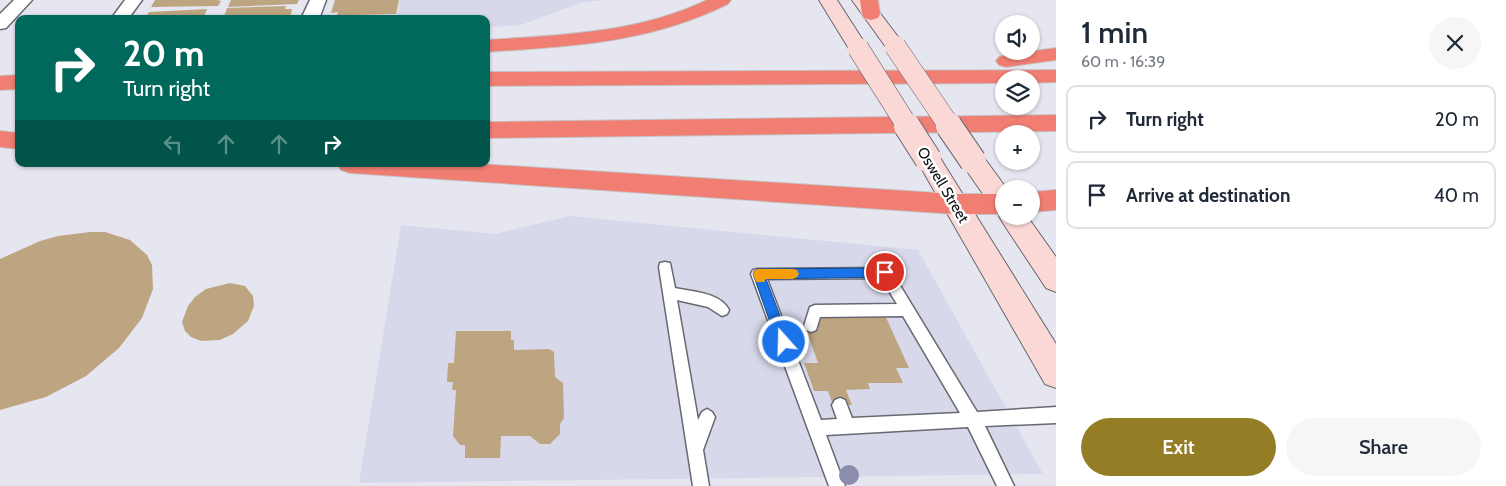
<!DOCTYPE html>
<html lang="en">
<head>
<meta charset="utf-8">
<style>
  :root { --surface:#fff; --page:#f6f6f7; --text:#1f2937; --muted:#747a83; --line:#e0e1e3; --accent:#947d25 }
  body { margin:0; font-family:Cabin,sans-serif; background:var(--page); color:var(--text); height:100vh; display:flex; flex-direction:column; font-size:19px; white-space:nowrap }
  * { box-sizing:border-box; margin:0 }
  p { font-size:16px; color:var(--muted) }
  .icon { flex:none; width:28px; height:28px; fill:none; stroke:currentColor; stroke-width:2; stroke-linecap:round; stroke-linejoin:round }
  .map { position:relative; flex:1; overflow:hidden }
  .details { display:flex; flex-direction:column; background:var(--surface); width:450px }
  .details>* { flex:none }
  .banner { position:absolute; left:15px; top:15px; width:475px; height:152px; border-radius:10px; box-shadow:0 1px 4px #0004; background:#00695c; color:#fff; overflow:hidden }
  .tools { position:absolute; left:995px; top:15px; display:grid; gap:10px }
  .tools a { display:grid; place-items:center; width:45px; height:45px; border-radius:50%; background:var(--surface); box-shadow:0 1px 4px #0004; font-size:25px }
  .pin { position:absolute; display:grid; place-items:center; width:42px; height:42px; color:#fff; margin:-21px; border:2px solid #fff; border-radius:50%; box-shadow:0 1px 5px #0007 }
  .me { position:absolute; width:55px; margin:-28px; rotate:340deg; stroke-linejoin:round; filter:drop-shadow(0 0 4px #0008) }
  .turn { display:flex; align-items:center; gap:18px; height:105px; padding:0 25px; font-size:22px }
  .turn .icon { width:65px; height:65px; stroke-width:2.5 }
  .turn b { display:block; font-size:35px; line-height:42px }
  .lanes { display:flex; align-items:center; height:48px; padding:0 25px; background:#0003; justify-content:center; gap:25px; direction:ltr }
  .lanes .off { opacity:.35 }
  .round { display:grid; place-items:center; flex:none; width:52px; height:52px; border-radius:26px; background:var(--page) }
  .head { display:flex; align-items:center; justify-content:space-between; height:85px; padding:0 25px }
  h1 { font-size:30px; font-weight:600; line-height:38px }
  .button { display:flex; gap:10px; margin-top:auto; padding:10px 25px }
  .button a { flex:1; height:58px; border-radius:30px; background:var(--accent); color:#fff; font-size:20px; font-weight:600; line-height:58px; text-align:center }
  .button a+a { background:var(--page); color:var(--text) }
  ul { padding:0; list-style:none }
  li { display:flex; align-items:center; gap:15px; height:68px; margin:0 10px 8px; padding:0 15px; border:2px solid var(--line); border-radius:10px }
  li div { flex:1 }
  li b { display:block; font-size:19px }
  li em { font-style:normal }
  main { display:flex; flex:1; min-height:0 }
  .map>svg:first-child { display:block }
</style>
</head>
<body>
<main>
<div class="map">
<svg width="1056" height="486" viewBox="0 0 1056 486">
  <rect width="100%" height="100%" fill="#e5e6f0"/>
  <path fill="#d7d9ea" d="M400 0H604L580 3 521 25 486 27V19H396Z
    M570 216 918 250 1043 474 359 483 401 225 494 234Z"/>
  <path fill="#bea582" d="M155 0H217L221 1 218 6 151 7Z
    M231 0H299L297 4 228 7Z
    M335 0H399L396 14 355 15H337L338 12 331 13Z
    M286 6 285 9H292L290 19H223L227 8Z
    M207 9 203 19H138L140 15H147L149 12Z
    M90 232H105L130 240 147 255 152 265 153 289 142 318 119 348 86 376 46 397 0 410V259L40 241 58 236Z
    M230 283 245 286 253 296 254 306 248 321 233 334 220 340 201 341 191 337 185 331 182 322 188 306 195 297 206 289Z
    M884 313 909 368H896L903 383H868L870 389 846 390 852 405H833L828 391H814L804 363H818L805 326 811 314Z
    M456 331H511V340H514V350L549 349 554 352 555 377 563 383 564 418 560 424V434L550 444H540L530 436H501L500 458H465V445H460L453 436 456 390H452L453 382H447L448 363H454Z"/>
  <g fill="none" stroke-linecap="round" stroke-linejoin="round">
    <defs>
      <path id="service" d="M665 262 670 263 675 288C692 292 720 292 729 310L727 314 722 316 708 307 677 300 698 420 702 412 707 409 712 412 715 417 703 450 709 486H693L659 267 660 263Z
        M885 268 890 269 977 412 1056 407V423L985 426 1014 486H997L968 427 826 435 845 486H829L751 274 753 270 758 269ZM881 278 897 304 815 305 810 307 804 326 806 330 811 332 816 330 820 317 903 316 960 413 852 418 845 400 840 398 835 400 832 405 837 419 821 420 767 279Z"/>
      <path id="minor" d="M14 0H32L6 28 0 29V14Z
        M125 0H142L128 19H111Z
        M310 0H326L319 19H301Z"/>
      <path id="secondary" d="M819 0H837L868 48 865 52 858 54 851 52Z
        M852 0H870L905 46 902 50 895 52 888 50Z
        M928 151 937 153 1056 344V388L1045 384 916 159 919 153Z
        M973 152 982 155 1007 189H1004V216H1027L1056 257V292L1046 288 1003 223 999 216 1001 213 995 211 964 167 961 161 964 155Z"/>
      <path id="motorway" d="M707 0H731L728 4C649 43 573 46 486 52V40C562 35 638 33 707 0Z
        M860 0H878L880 14 878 18 871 20 864 18 862 14Z
        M1056 48V60L1006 67 999 65 996 61 999 57 1006 55Z
        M1056 70V82L1031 83V79H1004V83L486 86V72Z
        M19 75V89L0 90V76Z
        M1056 115V131L486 138V122Z
        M0 131 19 133V149L0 147Z
        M338 164H480L954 194H1004V214H954L350 173 341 170Z
        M1056 190V210L1031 212V192Z"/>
    </defs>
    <use href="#service" stroke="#676871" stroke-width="3"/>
    <use href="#minor" stroke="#676871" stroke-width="3"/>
    <use href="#secondary" stroke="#676871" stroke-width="2"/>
    <use href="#motorway" stroke="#c5c5c6" stroke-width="2"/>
    <use href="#service" fill="#fff" fill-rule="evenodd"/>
    <use href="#minor" fill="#fff" fill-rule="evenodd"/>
    <use href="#secondary" fill="#fad8d5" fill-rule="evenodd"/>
    <use href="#motorway" fill="#f07e73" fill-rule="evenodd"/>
    <defs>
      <path id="secondary-bridge-far1" d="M895 46 950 127
        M858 48 908 127"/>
      <path id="secondary-bridge" d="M907 126 928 159
        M949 126 973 161"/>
    </defs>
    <use href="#secondary-bridge-far1" stroke="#676871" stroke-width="22" stroke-linecap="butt"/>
    <use href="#secondary-bridge" stroke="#676871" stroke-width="28" stroke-linecap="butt"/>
    <use href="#secondary-bridge-far1" stroke="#fad8d5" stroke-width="21"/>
    <use href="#secondary-bridge" stroke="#fad8d5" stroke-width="26"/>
  </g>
  <circle fill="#8c8cad" cx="849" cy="475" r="10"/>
  <path fill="#1a73e8" stroke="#114b97" d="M885 268 889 269 891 272 889 276 885 277 766 279 790 342 788 346 784 348 779 346 777 342 753 274 754 271 758 269Z"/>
  <path fill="#f59e0b" d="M758 269H793L797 270 799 274 797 277 793 279H766L764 282H756L753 274 754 271Z"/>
  <g text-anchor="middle" stroke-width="5" stroke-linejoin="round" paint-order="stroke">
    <g font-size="15" fill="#0d0e11" stroke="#fff">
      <text transform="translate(943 185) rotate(59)" y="5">Oswell Street</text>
    </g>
  </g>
</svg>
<div class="tools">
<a><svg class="icon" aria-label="sound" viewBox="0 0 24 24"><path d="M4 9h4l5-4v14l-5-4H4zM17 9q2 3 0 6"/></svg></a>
<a><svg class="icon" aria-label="layers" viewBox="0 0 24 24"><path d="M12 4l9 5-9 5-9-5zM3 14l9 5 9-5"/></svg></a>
<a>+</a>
<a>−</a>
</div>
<div class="pin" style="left:885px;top:272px;background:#d93025"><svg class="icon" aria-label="arrive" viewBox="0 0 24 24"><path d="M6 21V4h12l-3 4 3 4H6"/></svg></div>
<svg class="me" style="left:784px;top:342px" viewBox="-20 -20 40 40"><circle r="17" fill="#1a73e8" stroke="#fff" stroke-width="3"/><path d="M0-11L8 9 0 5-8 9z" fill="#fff"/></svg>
<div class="banner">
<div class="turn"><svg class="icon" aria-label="right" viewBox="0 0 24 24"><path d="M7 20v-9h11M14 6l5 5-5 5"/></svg><div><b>20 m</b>Turn right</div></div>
<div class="lanes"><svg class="icon off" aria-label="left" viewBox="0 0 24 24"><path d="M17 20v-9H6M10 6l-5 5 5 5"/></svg><svg class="icon off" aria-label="ahead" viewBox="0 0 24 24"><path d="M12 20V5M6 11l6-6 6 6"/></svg><svg class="icon off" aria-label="ahead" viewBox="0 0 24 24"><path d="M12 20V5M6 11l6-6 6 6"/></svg><svg class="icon" aria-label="right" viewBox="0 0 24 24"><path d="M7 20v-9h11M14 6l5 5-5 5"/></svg></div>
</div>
</div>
<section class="details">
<div class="head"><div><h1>1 min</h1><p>60 m · 16:39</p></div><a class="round"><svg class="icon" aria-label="close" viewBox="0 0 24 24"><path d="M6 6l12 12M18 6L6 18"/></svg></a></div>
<ul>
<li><svg class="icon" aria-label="right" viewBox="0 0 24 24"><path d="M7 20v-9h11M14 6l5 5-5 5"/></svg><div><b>Turn right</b></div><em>20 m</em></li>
<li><svg class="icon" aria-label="arrive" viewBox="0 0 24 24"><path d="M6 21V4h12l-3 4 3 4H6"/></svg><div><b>Arrive at destination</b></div><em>40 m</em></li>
</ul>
<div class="button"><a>Exit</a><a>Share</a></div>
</section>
</main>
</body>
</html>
